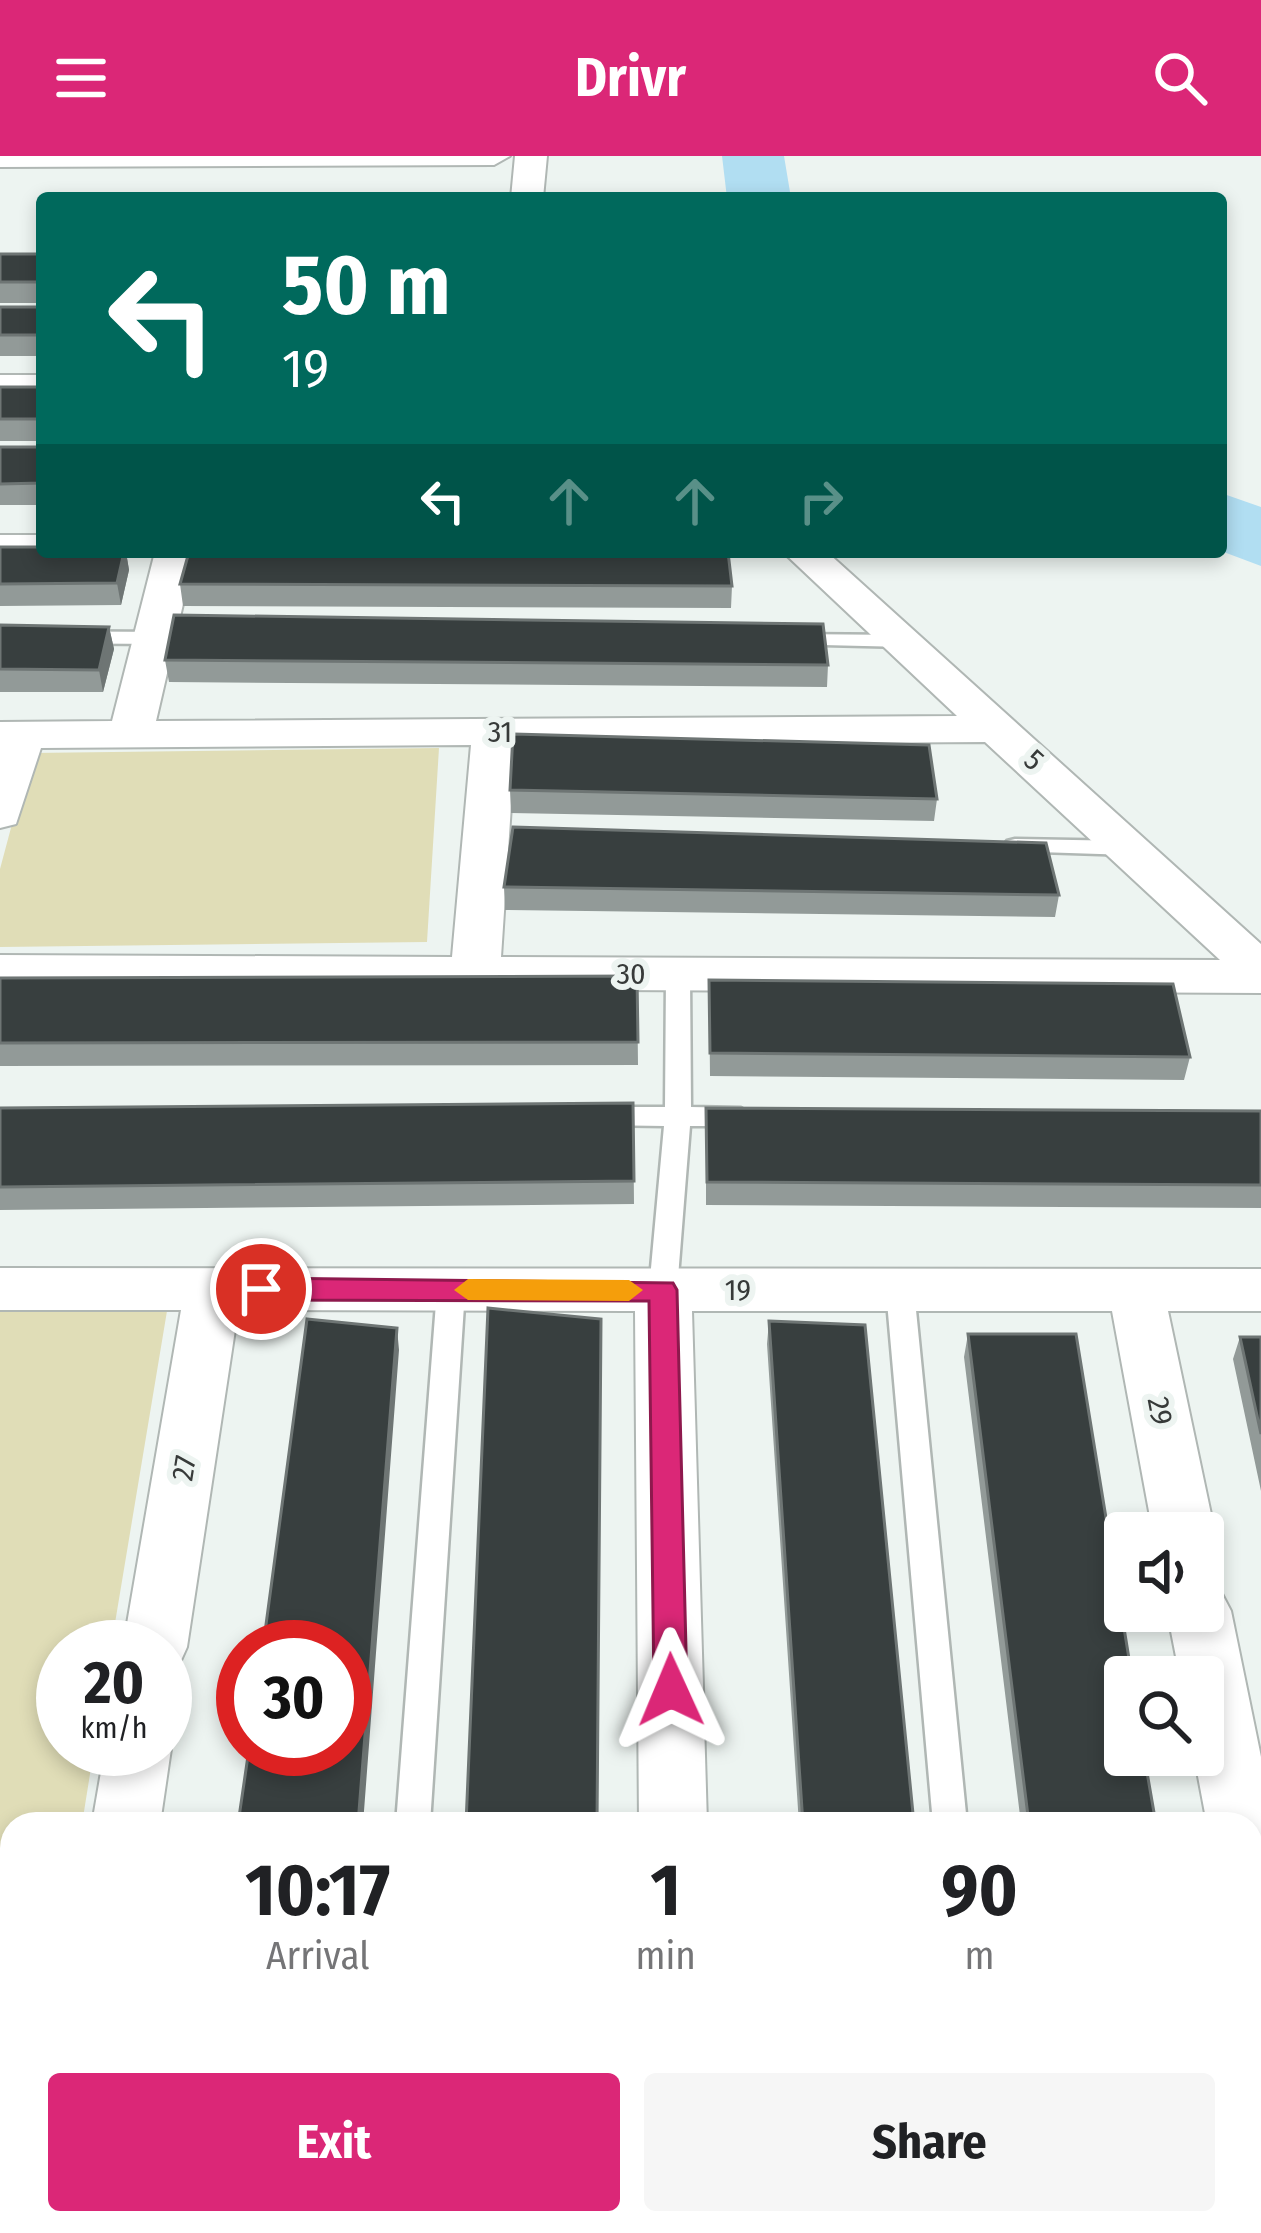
<!DOCTYPE html>
<html lang="en">
<head>
<meta charset="utf-8">
<style>
  :root { --surface:#fff; --page:#f6f6f6; --text:#202124; --muted:#757577; --accent:#db2777 }
  body { margin:0; font-family:"Fira Sans Condensed",sans-serif; background:var(--page); color:var(--text); height:100vh; display:flex; flex-direction:column; font-size:45px; white-space:nowrap }
  * { box-sizing:border-box; margin:0 }
  p { font-size:39px; color:var(--muted) }
  .icon { flex:none; width:66px; height:66px; fill:none; stroke:currentColor; stroke-width:2; stroke-linecap:round; stroke-linejoin:round }
  .map { position:relative; flex:1; overflow:hidden }
  .sheet { position:absolute; left:0px; top:1656px; width:1263px; height:423px; display:flex; flex-direction:column; background:var(--surface); border-radius:36px 36px 0 0; box-shadow:0 6px 18px #0003 }
  .sheet>* { flex:none }
  .hud { position:absolute; left:36px; top:36px; width:1191px; height:366px; border-radius:12px; box-shadow:0 6px 18px #0003; background:#00695c; color:#fff; overflow:hidden }
  .buttons { position:absolute; left:1104px; top:1356px; display:grid; gap:24px }
  .buttons a { display:grid; place-items:center; width:120px; height:120px; border-radius:12px; background:var(--surface); box-shadow:0 6px 18px #0003; font-size:60px }
  .speed { position:absolute; left:36px; top:1464px; display:flex; gap:24px; font-size:60px; font-weight:700; text-align:center }
  .speed>* { display:grid; place-content:center; width:156px; height:156px; border-radius:50%; background:var(--surface); box-shadow:0 6px 18px #0003; line-height:1 }
  .speed small { font-size:30px; font-weight:400 }
  .speed .limit { border:18px solid #d22; background:#fff; color:#111 }
  .pin { position:absolute; display:grid; place-items:center; width:102px; height:102px; color:#fff; margin:-51px; border:6px solid #fff; border-radius:50%; box-shadow:0 3px 12px #0007 }
  .me { position:absolute; width:132px; margin:-66px; rotate:359deg; stroke-linejoin:round; filter:drop-shadow(0 0 9px #0008) }
  .turn { display:flex; align-items:center; gap:42px; height:252px; padding:0 48px; font-size:54px }
  .turn .icon { width:156px; height:156px; stroke-width:2.5 }
  .turn b { display:block; font-size:84px; line-height:102px }
  .lanes { display:flex; align-items:center; height:114px; padding:0 48px; background:#0003; justify-content:center; gap:60px; direction:ltr }
  .lanes .off { opacity:.35 }
  .eta { display:flex; justify-content:space-evenly; align-items:center; height:204px; text-align:center }
  .eta b { font-size:72px; font-weight:700; line-height:84px }
  .button { display:flex; gap:24px; margin-top:auto; padding:24px 48px }
  .button a { flex:1; height:138px; border-radius:12px; background:var(--accent); color:#fff; font-size:48px; font-weight:700; line-height:138px; text-align:center }
  .button a+a { background:var(--page); color:var(--text) }
  header { display:flex; justify-content:space-between; align-items:center; height:156px; padding:0 48px; background:var(--accent); color:#fff; font-size:54px; font-weight:700 }
  .map>svg:first-child { display:block }
</style>
</head>
<body>
<header><svg class="icon" aria-label="menu" viewBox="0 0 24 24"><path d="M4 6h16M4 12h16M4 18h16"/></svg>Drivr<svg class="icon" aria-label="search" viewBox="0 0 24 24"><circle cx="10" cy="10" r="6"/><path d="M15 15l6 6"/></svg></header>
<div class="map">
<svg width="1261" height="2077" viewBox="0 0 1261 2077">
  <rect width="100%" height="100%" fill="#edf4f1"/>
  <path fill="#e0ddb7" d="M439 592 427 786 0 791V713L31 597Z
    M167 1155 111 1491H63V1593H94L82 1668H12V2067H16L15 2077H0V1156Z"/>
  <g fill="none" stroke-linecap="round" stroke-linejoin="round">
    <path fill="#b1def2" fill-rule="evenodd" d="M722 0H784L791 42H727Z
      M1221 337 1261 351V410L1221 395Z"/>
    <defs>
      <path id="lane" d="M0 475 169 476 179 482 169 488 0 487Z
        M789 478 905 479 915 485 905 491 782 488 779 484Z
        M1015 683 1130 685 1142 692 1130 699 1007 695 1003 690 1007 685Z
        M678 811 690 819 691 951 741 952 754 961 741 970H690L677 1134 673 1142H653L649 1134 664 970 599 969 586 960 599 951H665L666 819Z
        M451 1123 461 1126 465 1134 430 1668H396L437 1134 441 1126Z
        M900 1123 910 1126 914 1134 967 1668H933L886 1134 890 1126Z
        M366 2067H404L403 2077H365Z
        M970 2067H1008V2077H970Z"/>
      <path id="street" d="M0 0H510L494 9 0 11Z
        M515 0H547L543 42H511Z
        M0 219H42V241H0Z
        M0 379H42V396H58L42 403H0Z
        M155 396H195L156 565 957 560 783 396H827L1261 788V837L0 831V799L452 801 471 589 41 592 16 668 0 672V566L112 565ZM985 586 1220 804 501 801 515 589Z
        M0 1112 1261 1113V1155H1168L1215 1377 1203 1396V1377H1153L1112 1155H692L707 1668H639L635 1155 238 1154 187 1491 178 1511 165 1515V1491H123L181 1154H0Z
        M1203 1429 1221 1436 1231 1455 1261 1601V1847H1251V1668H1207L1194 1599H1203V1521H1180L1167 1455H1203Z
        M165 1580 171 1593 160 1668H92L105 1593H165Z
        M23 2067H99L97 2077H21Z
        M638 2067H714V2077H638Z"/>
    </defs>
    <use href="#lane" stroke="#b0b7b4" stroke-width="5"/>
    <use href="#street" stroke="#b0b7b4" stroke-width="4"/>
    <use href="#lane" fill="#fff" fill-rule="evenodd"/>
    <use href="#street" fill="#fff" fill-rule="evenodd"/>
  </g>
  <path fill="#929a98" d="M0 98H42V147H0Z
    M0 151H42V200H0Z
    M0 231H42V285H0Z
    M0 291H42V349H0Z
    M0 391 42 396H126L129 414 121 449 0 450Z
    M180 428 732 430 731 452 183 450Z
    M0 469 109 471 114 493 103 536H0Z
    M165 504 828 509 827 531 169 526Z
    M510 634 937 643 934 665 511 657Z
    M504 731 1059 739 1055 761 505 754Z
    M637 820 638 909 0 910V822Z
    M709 824 1190 901 1184 924 710 920Z
    M633 947 634 1048 0 1054V952Z
    M706 952 1261 955V1052L706 1049Z
    M769 1165 914 1668H799L767 1188Z
    M968 1178 1156 1668H1021L964 1201Z
    M1240 1181H1261V1335L1233 1203Z
    M1064 2067H1221L1223 2077H1065Z"/>
  <path fill="#6e7574" d="M124 396H126L129 414 121 449 117 427Z
    M109 471 114 493 103 536 99 514Z
    M397 1172 399 1194 363 1668H358Z
    M324 2067H330V2077H324Z"/>
  <path fill="#383f3f" stroke="#6e7574" stroke-width="3" d="M0 98H42V126H0Z
    M0 151H42V179H0Z
    M0 231H42V263H0Z
    M0 291H42V327L0 328Z
    M0 391H42V396H124L117 427 0 428Z
    M189 396H728L732 430 180 428Z
    M174 459 823 468 828 509 165 504Z
    M0 469 109 471 99 514 0 513Z
    M513 578 929 589 937 643 510 634Z
    M513 671 1046 687 1059 739 504 731Z
    M637 820 638 886 0 887V822Z
    M709 824 1173 828 1190 901 710 897Z
    M633 947 634 1025 0 1031V952Z
    M706 952 1261 955V1029L707 1026Z
    M488 1152 601 1163 597 1668H466Z
    M307 1163 397 1172 358 1668H238L249 1593H345V1491H263Z
    M769 1165 865 1169 914 1668H803Z
    M968 1178H1076L1132 1521H1125V1599H1144L1156 1668H1029Z
    M1240 1181H1261V1278Z
    M182 2067H324V2077H180Z
    M448 2067H583V2077H447Z
    M816 2067H959V2077H816Z
    M1072 2067H1221L1223 2077H1074Z"/>
  <path fill="#db2777" stroke="#8e194d" stroke-width="3" d="M261 1122 673 1127 677 1134 687 1534 682 1545 671 1549 659 1545 654 1534 649 1145 261 1144 247 1133Z"/>
  <path fill="#f59e0b" d="M468 1123 629 1124 643 1134 629 1145 468 1144 454 1134Z"/>
  <g text-anchor="middle" stroke-width="12" stroke-linejoin="round" paint-order="stroke">
    <g font-size="30" fill="#373a39" stroke="#edf4f1">
      <text x="500" y="586">31</text>
      <text transform="translate(1034 604) rotate(42)" y="10">5</text>
      <text x="631" y="828">30</text>
      <text x="738" y="1144">19</text>
      <text transform="translate(1160 1255) rotate(79)" y="10">29</text>
      <text transform="translate(184 1312) rotate(-81)" y="10">27</text>
    </g>
  </g>
</svg>
<div class="buttons">
<a><svg class="icon" aria-label="sound" viewBox="0 0 24 24"><path d="M4 9h4l5-4v14l-5-4H4zM17 9q2 3 0 6"/></svg></a>
<a><svg class="icon" aria-label="search" viewBox="0 0 24 24"><circle cx="10" cy="10" r="6"/><path d="M15 15l6 6"/></svg></a>
</div>
<div class="speed"><div>20<small>km/h</small></div><div class="limit">30</div></div>
<div class="pin" style="left:261px;top:1133px;background:#d93025"><svg class="icon" aria-label="arrive" viewBox="0 0 24 24"><path d="M6 21V4h12l-3 4 3 4H6"/></svg></div>
<svg class="me" style="left:671px;top:1534px" viewBox="-20 -20 40 40"><path d="M0-17L14 15 0 8-14 15z" fill="#db2777" stroke="#fff" stroke-width="4"/></svg>
<div class="hud">
<div class="turn"><svg class="icon" aria-label="left" viewBox="0 0 24 24"><path d="M17 20v-9H6M10 6l-5 5 5 5"/></svg><div><b>50 m</b>19</div></div>
<div class="lanes"><svg class="icon" aria-label="left" viewBox="0 0 24 24"><path d="M17 20v-9H6M10 6l-5 5 5 5"/></svg><svg class="icon off" aria-label="ahead" viewBox="0 0 24 24"><path d="M12 20V5M6 11l6-6 6 6"/></svg><svg class="icon off" aria-label="ahead" viewBox="0 0 24 24"><path d="M12 20V5M6 11l6-6 6 6"/></svg><svg class="icon off" aria-label="right" viewBox="0 0 24 24"><path d="M7 20v-9h11M14 6l5 5-5 5"/></svg></div>
</div>
<section class="sheet">
<div class="eta">
<div><b>10:17</b><p>Arrival</p></div>
<div><b>1</b><p>min</p></div>
<div><b>90</b><p>m</p></div>
</div>
<div class="button"><a>Exit</a><a>Share</a></div>
</section>
</div>
</body>
</html>
